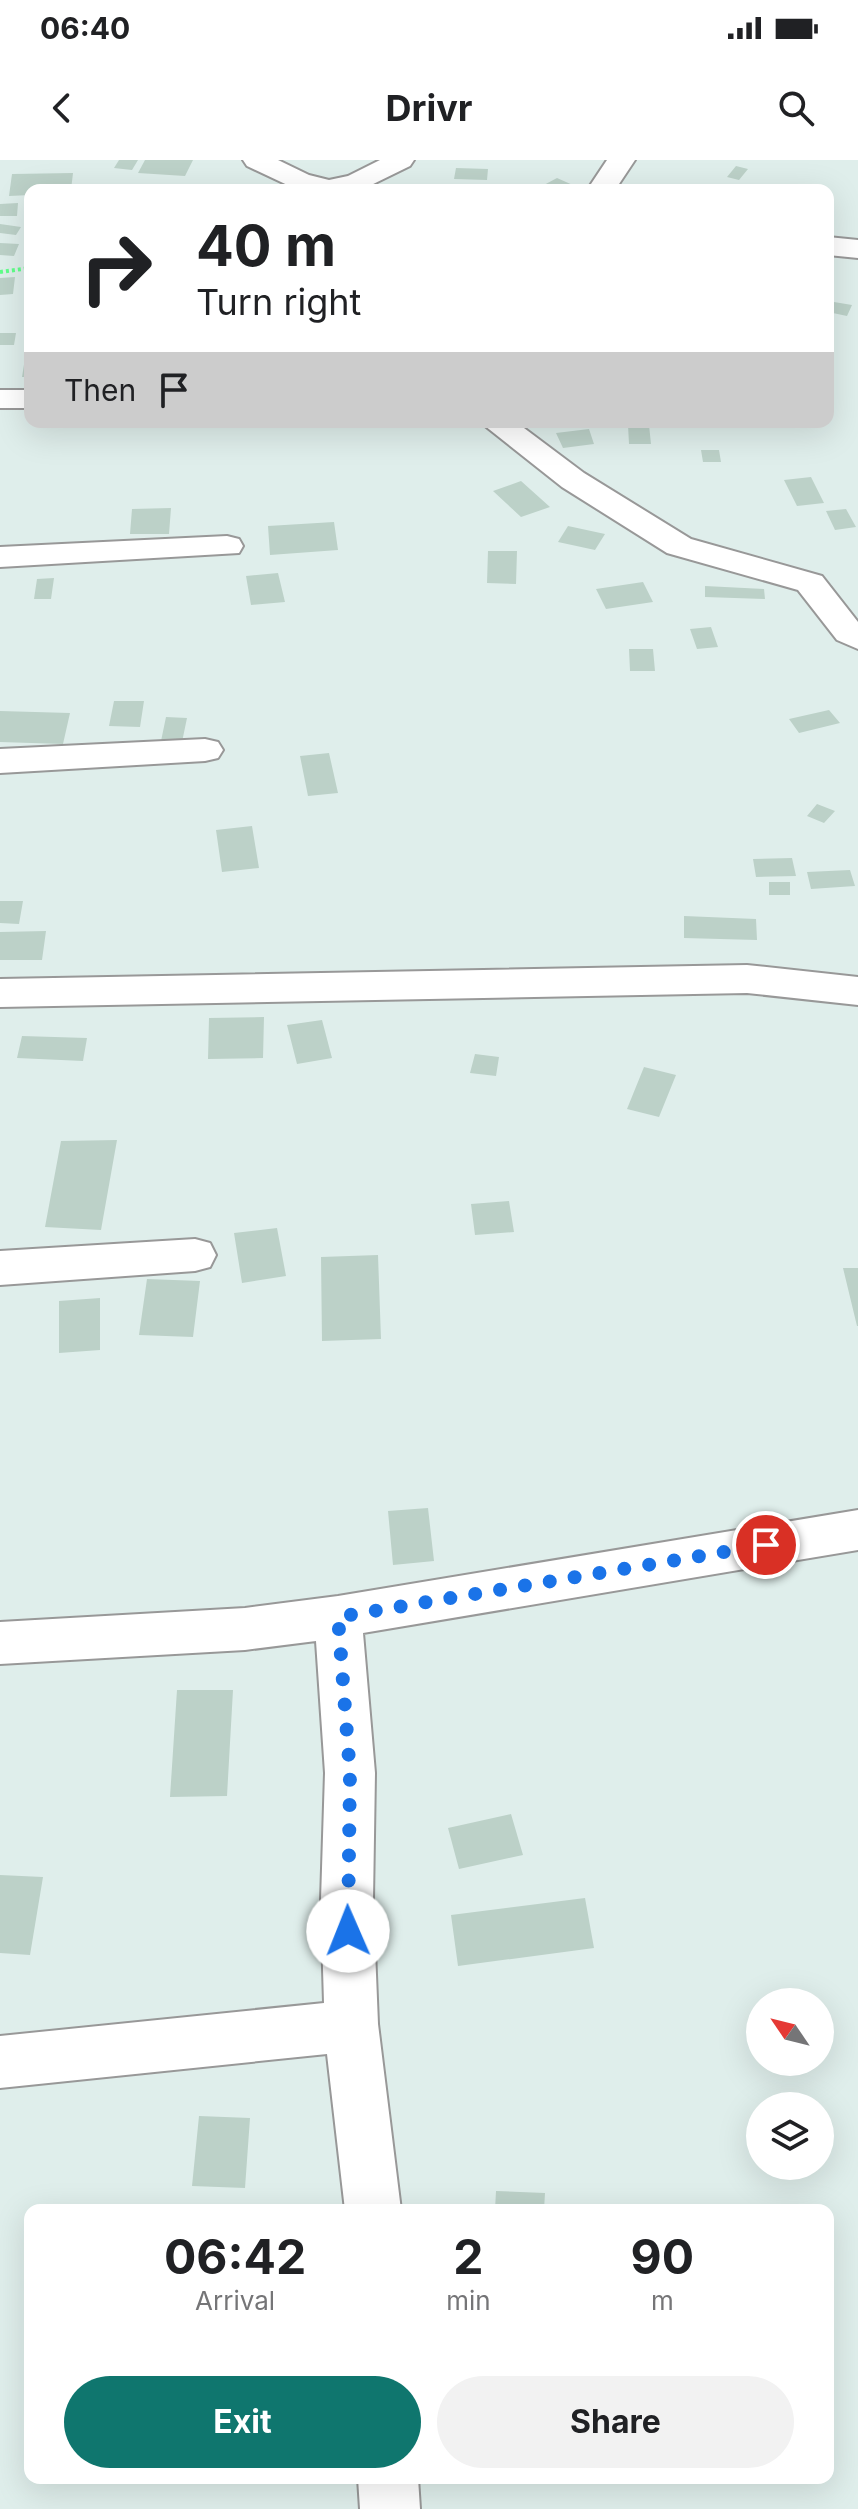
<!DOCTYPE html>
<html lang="en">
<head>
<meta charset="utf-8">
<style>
  :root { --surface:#fff; --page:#f2f2f2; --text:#202124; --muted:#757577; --accent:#0f766e }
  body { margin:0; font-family:Inter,sans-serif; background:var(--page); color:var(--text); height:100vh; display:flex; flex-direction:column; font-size:30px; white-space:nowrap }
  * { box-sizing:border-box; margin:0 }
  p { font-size:26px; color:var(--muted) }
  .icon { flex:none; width:44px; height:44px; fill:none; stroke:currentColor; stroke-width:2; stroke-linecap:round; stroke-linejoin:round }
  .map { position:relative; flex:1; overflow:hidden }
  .details { position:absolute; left:24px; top:2044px; width:810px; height:280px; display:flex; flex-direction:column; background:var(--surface); border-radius:16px; box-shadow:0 8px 32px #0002 }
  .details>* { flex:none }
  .top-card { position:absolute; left:24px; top:24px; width:810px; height:244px; border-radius:16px; box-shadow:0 8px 32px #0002; background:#fff; color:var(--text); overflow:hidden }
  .needle { width:52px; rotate:305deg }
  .tools { position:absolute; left:746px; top:1828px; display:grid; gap:16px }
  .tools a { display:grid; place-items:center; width:88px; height:88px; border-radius:50%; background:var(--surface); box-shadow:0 8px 32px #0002; font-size:40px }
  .pin { position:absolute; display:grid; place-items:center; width:68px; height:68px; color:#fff; margin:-34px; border:4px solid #fff; border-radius:50%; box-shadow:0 2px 8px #0007 }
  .me { position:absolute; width:88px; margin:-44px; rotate:359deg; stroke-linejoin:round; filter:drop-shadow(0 0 6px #0008) }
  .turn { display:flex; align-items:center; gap:28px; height:168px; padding:0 40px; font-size:36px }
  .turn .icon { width:104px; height:104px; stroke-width:2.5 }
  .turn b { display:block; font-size:56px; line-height:68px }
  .then { display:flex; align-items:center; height:76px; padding:0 40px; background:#0003; gap:16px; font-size:30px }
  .eta { display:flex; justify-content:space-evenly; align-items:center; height:136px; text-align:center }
  .eta b { font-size:48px; font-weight:700; line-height:56px }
  .primary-button { display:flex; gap:16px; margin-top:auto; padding:16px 40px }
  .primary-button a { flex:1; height:92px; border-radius:48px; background:var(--accent); color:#fff; font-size:32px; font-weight:700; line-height:92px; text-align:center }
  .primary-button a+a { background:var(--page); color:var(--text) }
  .status { display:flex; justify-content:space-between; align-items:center; height:56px; padding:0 40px; background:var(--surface); direction:ltr }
  .status svg { height:22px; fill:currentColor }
  header { display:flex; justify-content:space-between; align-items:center; height:104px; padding:0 40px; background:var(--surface); font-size:36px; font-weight:700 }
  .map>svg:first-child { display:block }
</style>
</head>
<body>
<div class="status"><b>06:40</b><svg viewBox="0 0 49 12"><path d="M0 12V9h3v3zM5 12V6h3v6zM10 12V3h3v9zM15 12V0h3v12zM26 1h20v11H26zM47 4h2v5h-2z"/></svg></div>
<header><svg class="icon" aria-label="back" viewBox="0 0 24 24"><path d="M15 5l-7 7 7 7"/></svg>Drivr<svg class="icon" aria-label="search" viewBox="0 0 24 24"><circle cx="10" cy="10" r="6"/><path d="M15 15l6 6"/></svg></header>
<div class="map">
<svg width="858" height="2349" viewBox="0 0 858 2349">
  <rect width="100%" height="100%" fill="#dfeeeb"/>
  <path fill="#bcd1c8" d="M119 0H138L132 10 114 8Z
    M145 0H193L185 16 138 13Z
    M736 6 748 9 739 20 727 17Z
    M456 8 488 9 487 20 454 19Z
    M73 13 71 30H30V35L9 36 12 14Z
    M557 18 584 30H550L542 26Z
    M18 43 17 56H0V44Z
    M0 64 21 67 16 75 0 73Z
    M0 83 19 84 14 96 0 95Z
    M15 117 13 134 0 135V118Z
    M828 141 852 145 847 156 828 152Z
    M0 173H16L14 185H0Z
    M27 186H30V217H22Z
    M628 265H649L651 284H629Z
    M589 269 594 284 563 288 556 273Z
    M701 290H719L721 302H703Z
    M811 317 824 343 797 346 784 320Z
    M521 321 550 347 521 357 493 331Z
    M171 348 169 374H130L132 349Z
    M846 349 856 367 835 370 826 351Z
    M334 362 338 390 270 395 268 366Z
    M568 366 605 374 595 390 558 382Z
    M488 391H517L516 424 487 423Z
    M278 413 285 442 251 445 246 416Z
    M54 418 51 439H34L37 419Z
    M643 422 653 442 606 449 596 429Z
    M705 426 764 429 765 439 705 437Z
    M711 467 718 487 697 489 690 469Z
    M629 489H653L655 511H630Z
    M114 541H144L140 567 109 566Z
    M829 550 840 563 799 573 789 559Z
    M0 551 70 553 63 584 0 582Z
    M166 557 187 558 182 582 161 581Z
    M329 593 338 633 308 636 300 596Z
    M817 644 835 651 824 663 807 656Z
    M252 666 259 708 222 712 216 670Z
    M792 698 796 716 756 717 753 699Z
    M850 710 855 726 811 729 807 712Z
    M769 722H790V735H769Z
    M0 741H23L19 764 0 763Z
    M684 756 756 759 757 780 684 778Z
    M46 771 42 800H0V772Z
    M264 857 263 898 208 899 209 858Z
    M322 860 332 898 297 904 287 865Z
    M22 876 87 878 83 901 17 898Z
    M475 894 499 897 496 916 470 913Z
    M644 907 676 915 659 957 627 949Z
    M117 980 101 1070 45 1067 61 981Z
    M509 1041 514 1072 475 1075 471 1044Z
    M277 1068 286 1116 242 1123 234 1073Z
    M378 1095 381 1179 322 1181 321 1097Z
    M843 1108H858V1166H857Z
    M147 1119 200 1121 193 1177 139 1175Z
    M100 1138V1190L59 1193V1141Z
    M428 1348 434 1401 393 1405 388 1351Z
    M177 1530H233L227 1636 170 1637Z
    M511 1654 523 1695 459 1709 448 1668Z
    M0 1715 43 1717 30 1795 0 1793Z
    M585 1738 594 1788 458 1806 451 1755Z
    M199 1956 250 1958 245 2028 192 2026Z
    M496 2031 545 2033 544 2050H495Z"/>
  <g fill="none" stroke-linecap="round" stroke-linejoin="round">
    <defs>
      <path id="minor" d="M243 0H278L309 15 329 20 348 16 380 0H414L410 6 361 30H298L247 6Z
        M607 0H635L615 30H587Z
        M828 77 858 80V98L828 95Z
        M0 230H30V248H0Z
        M480 262H516L584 313 691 379 822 416 858 462V489L837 480 798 430 667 393 562 327Z
        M227 376 239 379 243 386 239 393 0 407V387Z
        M205 579 218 582 223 590 218 598 205 601 0 613V589Z
        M195 1079 210 1083 216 1095 210 1107 195 1111 0 1125V1091Z
        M858 1350V1390L363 1473 375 1613 373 1740 378 1864 401 2050H345L327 1894 0 1928V1876L324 1843 321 1740 325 1613 316 1481 245 1490 0 1504V1462L245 1448 338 1436Z
        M358 2318H418L420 2349H360Z"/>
      <path id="tertiary" d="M747 805 858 817V845L747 833 0 847V819Z"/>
    </defs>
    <use href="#minor" stroke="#989898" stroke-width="4"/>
    <use href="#tertiary" stroke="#989898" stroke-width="4"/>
    <path stroke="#5fff89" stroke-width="4" stroke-dasharray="3 3" stroke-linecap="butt" d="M0 112 30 108"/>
    <use href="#minor" fill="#fff" fill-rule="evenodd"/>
    <use href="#tertiary" fill="#fff" fill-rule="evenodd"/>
  </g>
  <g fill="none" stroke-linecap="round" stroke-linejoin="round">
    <path stroke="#1a73e8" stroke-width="14" stroke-dasharray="0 25.2" d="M348 1771 350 1613 338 1457 766 1385"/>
  </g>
</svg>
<div class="tools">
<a><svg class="needle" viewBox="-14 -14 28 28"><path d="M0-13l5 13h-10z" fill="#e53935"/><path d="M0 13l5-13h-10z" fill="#757577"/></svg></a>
<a><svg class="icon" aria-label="layers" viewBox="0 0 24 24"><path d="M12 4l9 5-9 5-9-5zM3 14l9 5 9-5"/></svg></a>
</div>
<div class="pin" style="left:766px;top:1385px;background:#d93025"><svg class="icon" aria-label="arrive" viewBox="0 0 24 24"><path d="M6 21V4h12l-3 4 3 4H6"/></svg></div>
<svg class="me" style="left:348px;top:1771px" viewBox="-20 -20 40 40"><circle r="19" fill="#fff"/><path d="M0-13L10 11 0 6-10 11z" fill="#1a73e8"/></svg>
<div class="top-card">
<div class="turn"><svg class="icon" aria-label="right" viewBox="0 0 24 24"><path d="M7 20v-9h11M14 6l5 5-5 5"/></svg><div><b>40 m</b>Turn right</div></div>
<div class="then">Then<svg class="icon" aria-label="arrive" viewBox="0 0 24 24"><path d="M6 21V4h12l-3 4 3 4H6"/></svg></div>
</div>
<section class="details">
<div class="eta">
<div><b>06:42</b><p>Arrival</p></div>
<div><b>2</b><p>min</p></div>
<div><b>90</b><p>m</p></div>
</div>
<div class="primary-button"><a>Exit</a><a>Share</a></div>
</section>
</div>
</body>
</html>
